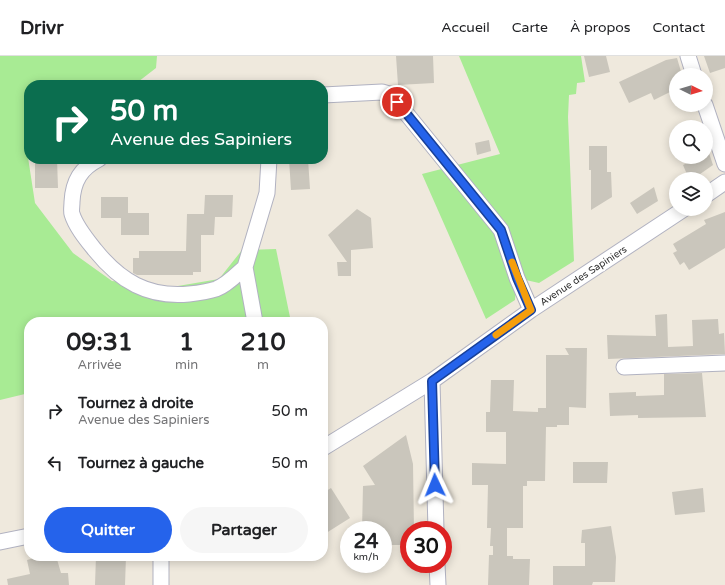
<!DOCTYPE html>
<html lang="fr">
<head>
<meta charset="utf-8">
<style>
  :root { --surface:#fff; --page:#f6f6f6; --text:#202124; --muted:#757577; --line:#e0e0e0; --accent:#2563eb }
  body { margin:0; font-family:"Varela Round",sans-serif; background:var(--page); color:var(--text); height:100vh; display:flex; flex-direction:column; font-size:15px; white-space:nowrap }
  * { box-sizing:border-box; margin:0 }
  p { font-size:13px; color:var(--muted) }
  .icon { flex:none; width:22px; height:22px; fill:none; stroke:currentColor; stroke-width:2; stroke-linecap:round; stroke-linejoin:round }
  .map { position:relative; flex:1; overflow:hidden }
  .panel { position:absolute; left:24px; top:261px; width:304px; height:244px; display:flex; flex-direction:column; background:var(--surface); border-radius:16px; box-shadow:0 2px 10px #0003 }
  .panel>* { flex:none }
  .guide { position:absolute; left:24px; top:24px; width:304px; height:84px; border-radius:16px; box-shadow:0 2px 10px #0003; background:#0b6e4f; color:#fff; overflow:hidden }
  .needle { width:26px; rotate:95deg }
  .buttons { position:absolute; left:669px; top:12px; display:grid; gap:8px }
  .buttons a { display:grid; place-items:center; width:44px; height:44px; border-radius:50%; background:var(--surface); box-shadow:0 2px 10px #0003; font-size:20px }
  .speed { position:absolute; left:340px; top:465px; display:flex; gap:8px; font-size:20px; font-weight:700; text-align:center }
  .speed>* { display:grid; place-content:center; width:52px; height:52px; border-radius:50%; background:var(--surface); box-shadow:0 2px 10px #0003; line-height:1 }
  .speed small { font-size:10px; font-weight:400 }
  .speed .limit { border:6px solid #d22; background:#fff; color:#111 }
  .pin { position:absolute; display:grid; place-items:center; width:34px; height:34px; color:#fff; margin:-17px; border:2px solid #fff; border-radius:50%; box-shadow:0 1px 4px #0007 }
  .me { position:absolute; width:44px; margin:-22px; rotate:358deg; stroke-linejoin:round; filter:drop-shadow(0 0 3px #0008) }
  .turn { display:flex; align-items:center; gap:14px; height:84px; padding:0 20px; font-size:18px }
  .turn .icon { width:52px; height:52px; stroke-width:2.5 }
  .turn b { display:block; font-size:28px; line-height:34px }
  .eta { display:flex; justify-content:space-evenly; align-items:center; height:68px; text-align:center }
  .eta b { font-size:24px; font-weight:700; line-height:28px }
  .button { display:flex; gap:8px; margin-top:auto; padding:8px 20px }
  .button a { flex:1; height:46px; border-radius:24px; background:var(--accent); color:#fff; font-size:16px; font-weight:700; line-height:46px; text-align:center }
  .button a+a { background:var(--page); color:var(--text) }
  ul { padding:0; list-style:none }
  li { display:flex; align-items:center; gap:12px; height:52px; padding:0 20px }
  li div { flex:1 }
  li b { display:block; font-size:15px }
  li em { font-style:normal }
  header { display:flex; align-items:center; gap:24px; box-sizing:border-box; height:56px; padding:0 20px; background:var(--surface); border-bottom:1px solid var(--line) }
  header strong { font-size:19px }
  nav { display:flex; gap:22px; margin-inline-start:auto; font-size:14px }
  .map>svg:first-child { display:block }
</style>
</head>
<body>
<header>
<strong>Drivr</strong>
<nav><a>Accueil</a><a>Carte</a><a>À propos</a><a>Contact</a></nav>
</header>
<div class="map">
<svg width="725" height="529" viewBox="0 0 725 529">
  <rect width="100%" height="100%" fill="#efe9dd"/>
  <path fill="#a8eb94" d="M0 0H157L156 12 134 29H29L27 95 35 147 73 197 112 225 172 231 219 223 242 194 276 193 291 266H29V337L0 344Z
    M459 0H581L585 26 577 27 576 38 569 39 568 61 574 205 539 227 517 222 515 244 486 263 422 118 500 98Z"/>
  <path fill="#cac6bc" d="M396 0H433L434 27 398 29Z
    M584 0H606L610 16 589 21Z
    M704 0H725V12L710 17Z
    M677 2 682 19H676V33L654 44 651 37 629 47 619 26 666 4Z
    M489 84 491 95 477 99 475 87Z
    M589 90H607V116H611L612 141 591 154V114H589Z
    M709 97 713 109 693 123H689L683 109 700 101H706V98Z
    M35 103H57L58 132H35Z
    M289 103H308L310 133 291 134Z
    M654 131 658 145 637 158 630 147Z
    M205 139H233L232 161H215L214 179H201V216H193V219H137L133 217V202H139V195H186L187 158H204Z
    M101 141H128V157H149V179H121V162H101Z
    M357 153 371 162 373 192 351 194V220H338L337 206H347L328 179Z
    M725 156V192L689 214 684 206 680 209 673 197 677 195 673 188 706 168 704 164Z
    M667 258 668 291 693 290 692 264 718 263 719 278 724 277 725 298 608 303 607 279 656 280 655 259Z
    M565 292H587L586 352 569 351V369H557V371H546L545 425H527V430H523V472H507V500H513V503H530L529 529H488L489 499H493V490H490L491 472H487L488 429H472V407L506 408V376H486V356H490L491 324H514L513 355 538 356V352H546V299H569Z
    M702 317 706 361 638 362V359L610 360 609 337 636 336V340L664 339V318Z
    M406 379 413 408 414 474H409V489H383V474H362L363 430 375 429 363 410Z
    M573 406H608L607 427H573Z
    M331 432 350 462 323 479V437Z
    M703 432 705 456 675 459 672 436Z
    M611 470 616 501 615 526H593L592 529H553V510H585V487H581L582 474Z
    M41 500H56L61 517H68L69 529H8L7 523 30 518 27 504Z
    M96 500H126L125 529H95Z"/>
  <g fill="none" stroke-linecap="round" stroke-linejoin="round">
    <defs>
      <path id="minor" d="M688 0 694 19
        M323 39 382 36 389 38 397 46 501 174 517 222 531 254
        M705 49 725 108
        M99 103C81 112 73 125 72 146 72 150 71 155 72 158 76 171 87 184 95 194 120 225 148 242 189 238 198 237 207 236 216 233 227 229 236 219 245 211
        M706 139 725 126
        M255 266 245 211 267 137 269 103
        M624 311 725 307
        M432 325 436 474
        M323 392 432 325 531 254 684 153
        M0 486 29 480
        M161 500V529
        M437 508 438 529"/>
    </defs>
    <use href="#minor" stroke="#b1b2c1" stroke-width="17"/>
    <use href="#minor" stroke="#fff" stroke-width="15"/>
  </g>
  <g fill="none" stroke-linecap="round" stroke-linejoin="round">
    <defs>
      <path id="route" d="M397 46 501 174 517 222 531 254 432 325 435 429"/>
    </defs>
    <use href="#route" stroke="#184099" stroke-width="10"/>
    <use href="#route" stroke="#2563eb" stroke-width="7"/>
    <path stroke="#f59e0b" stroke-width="7" d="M496 279 531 254 512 206"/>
  </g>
  <g text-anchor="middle" stroke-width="4" stroke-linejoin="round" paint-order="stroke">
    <g font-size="10" fill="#2c2c2c" stroke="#fff">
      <text transform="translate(583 219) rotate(-33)" y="4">Avenue des Sapiniers</text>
    </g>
  </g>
</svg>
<div class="buttons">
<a><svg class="needle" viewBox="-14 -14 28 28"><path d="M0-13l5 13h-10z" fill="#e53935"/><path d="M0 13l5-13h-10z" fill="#757577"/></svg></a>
<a><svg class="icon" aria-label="search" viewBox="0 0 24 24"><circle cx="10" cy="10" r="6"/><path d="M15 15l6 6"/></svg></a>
<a><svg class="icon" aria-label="layers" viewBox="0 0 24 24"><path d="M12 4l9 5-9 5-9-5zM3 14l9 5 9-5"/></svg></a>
</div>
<div class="speed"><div>24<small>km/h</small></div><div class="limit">30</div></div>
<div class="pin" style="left:397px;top:46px;background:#d93025"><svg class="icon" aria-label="arrive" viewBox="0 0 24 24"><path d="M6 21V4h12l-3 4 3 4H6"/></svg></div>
<svg class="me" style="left:435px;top:429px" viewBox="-20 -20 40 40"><path d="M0-17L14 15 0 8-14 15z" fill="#2563eb" stroke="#fff" stroke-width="4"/></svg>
<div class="guide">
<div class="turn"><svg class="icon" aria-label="right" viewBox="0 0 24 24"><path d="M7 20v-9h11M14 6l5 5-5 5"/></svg><div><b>50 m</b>Avenue des Sapiniers</div></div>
</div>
<section class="panel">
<div class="eta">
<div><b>09:31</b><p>Arrivée</p></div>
<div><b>1</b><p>min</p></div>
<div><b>210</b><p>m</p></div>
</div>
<ul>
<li><svg class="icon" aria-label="right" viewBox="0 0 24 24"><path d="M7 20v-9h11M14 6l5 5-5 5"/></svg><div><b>Tournez à droite</b><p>Avenue des Sapiniers</p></div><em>50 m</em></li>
<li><svg class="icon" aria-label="left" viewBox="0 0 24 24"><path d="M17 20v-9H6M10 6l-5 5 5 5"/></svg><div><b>Tournez à gauche</b></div><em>50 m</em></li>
</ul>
<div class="button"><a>Quitter</a><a>Partager</a></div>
</section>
</div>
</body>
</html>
